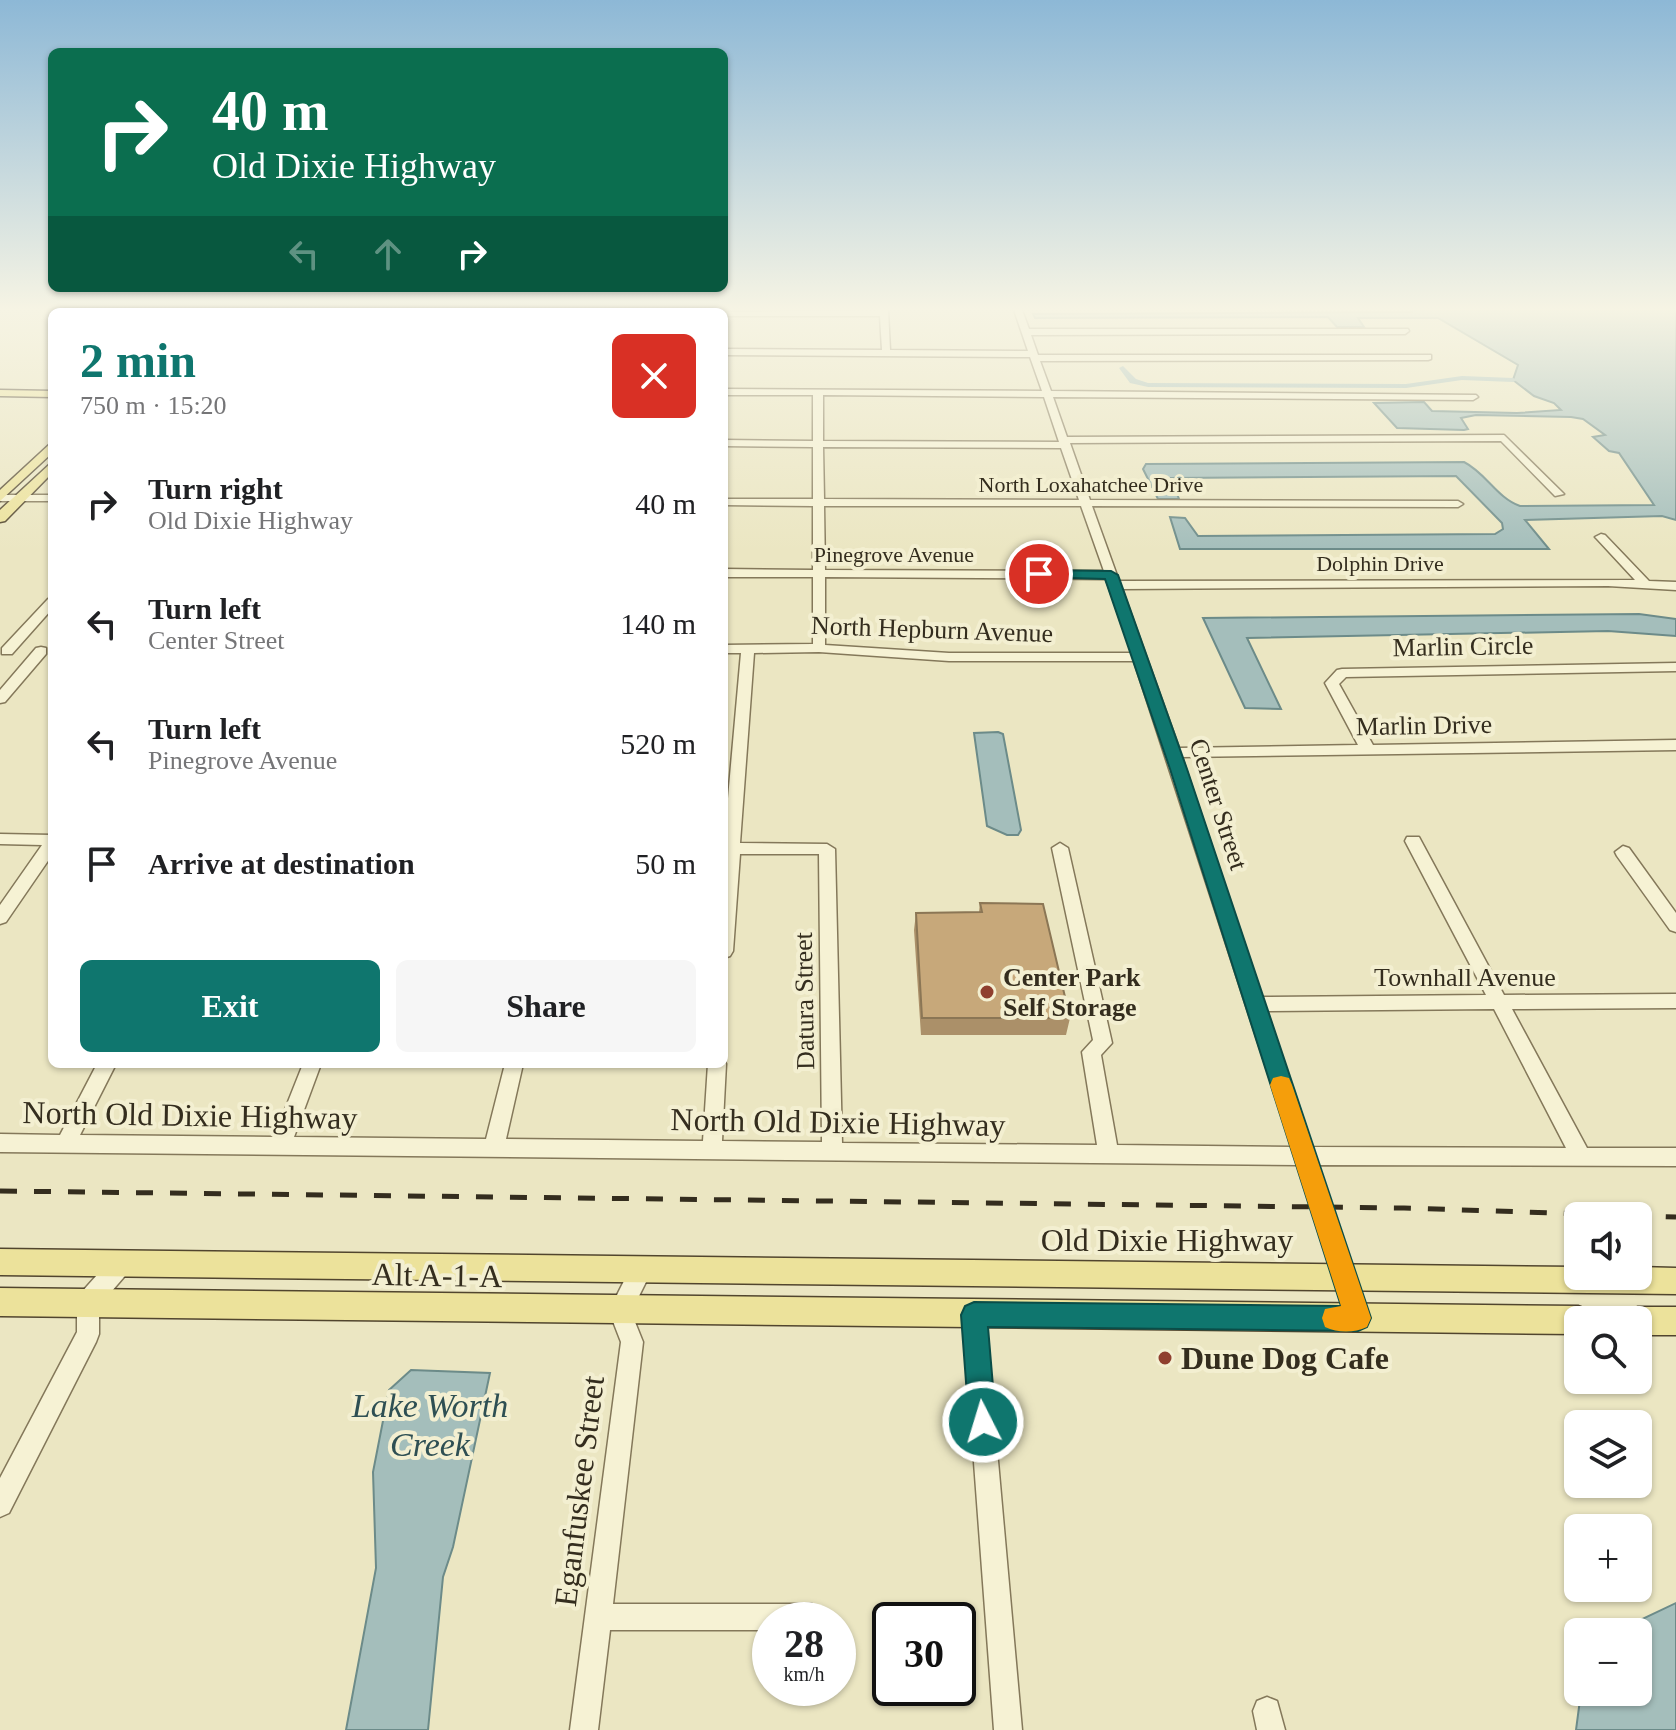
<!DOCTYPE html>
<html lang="en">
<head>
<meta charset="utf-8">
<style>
  :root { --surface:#fff; --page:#f6f6f6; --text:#202124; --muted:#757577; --accent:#0f766e }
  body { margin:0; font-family:"Times New Roman",serif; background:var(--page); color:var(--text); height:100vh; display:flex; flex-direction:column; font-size:30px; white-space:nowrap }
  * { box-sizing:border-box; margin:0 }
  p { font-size:26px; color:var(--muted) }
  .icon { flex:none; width:44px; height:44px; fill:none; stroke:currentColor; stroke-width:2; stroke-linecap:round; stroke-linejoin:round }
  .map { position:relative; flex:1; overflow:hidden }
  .details { position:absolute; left:48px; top:308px; width:680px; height:760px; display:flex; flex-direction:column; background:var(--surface); border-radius:12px; box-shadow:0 2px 6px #0004 }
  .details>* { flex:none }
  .banner { position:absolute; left:48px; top:48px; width:680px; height:244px; border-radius:12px; box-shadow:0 2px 6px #0004; background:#0b6e4f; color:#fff; overflow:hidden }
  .controls { position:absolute; left:1564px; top:1202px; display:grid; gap:16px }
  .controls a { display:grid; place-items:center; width:88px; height:88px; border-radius:12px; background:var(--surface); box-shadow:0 2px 6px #0004; font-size:40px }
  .speed { position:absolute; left:752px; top:1602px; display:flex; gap:16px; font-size:40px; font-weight:700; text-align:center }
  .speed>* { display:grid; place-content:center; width:104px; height:104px; border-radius:50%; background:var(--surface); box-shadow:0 2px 6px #0004; line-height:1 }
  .speed small { font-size:20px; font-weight:400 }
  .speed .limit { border:4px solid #111; border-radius:12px; background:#fff; color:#111 }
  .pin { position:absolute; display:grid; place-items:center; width:68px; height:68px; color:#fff; margin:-34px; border:4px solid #fff; border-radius:50%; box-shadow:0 2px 8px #0007 }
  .me { position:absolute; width:88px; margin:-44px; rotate:355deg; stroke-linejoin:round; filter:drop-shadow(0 0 6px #0008) }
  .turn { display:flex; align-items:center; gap:28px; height:168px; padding:0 32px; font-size:36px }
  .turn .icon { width:104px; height:104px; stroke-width:2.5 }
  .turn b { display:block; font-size:56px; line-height:68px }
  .lanes { display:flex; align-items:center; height:76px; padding:0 32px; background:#0003; justify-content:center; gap:40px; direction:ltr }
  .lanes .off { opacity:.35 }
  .round { display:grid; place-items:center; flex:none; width:84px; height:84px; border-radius:12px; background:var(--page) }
  .headline { display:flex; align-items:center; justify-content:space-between; height:136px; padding:0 32px }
  h1 { font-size:48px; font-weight:800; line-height:60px; color:var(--accent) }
  .button { display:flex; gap:16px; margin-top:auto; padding:16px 32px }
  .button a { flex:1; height:92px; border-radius:12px; background:var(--accent); color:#fff; font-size:32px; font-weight:800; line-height:92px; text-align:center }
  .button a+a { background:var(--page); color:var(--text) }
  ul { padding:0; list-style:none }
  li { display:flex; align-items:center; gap:24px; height:120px; padding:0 32px }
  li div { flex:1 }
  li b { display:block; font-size:30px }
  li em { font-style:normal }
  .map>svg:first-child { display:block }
</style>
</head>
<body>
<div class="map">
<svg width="1676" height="1730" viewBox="0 0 1676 1730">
  <rect width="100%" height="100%" fill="#ebe6c2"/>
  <path fill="#a4bebb" stroke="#6c8b89" stroke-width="2" d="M1412 310H1676V520L1662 516 1525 520 1549 549H1180L1170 517 1185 518 1198 536 1495 534 1503 529 1502 523 1456 476 1171 478 1179 499H1158L1143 469 1146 464 1464 462C1486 473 1497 498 1520 506L1654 505 1619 453 1609 451 1593 437 1605 435 1583 419 1571 417 1476 415 1461 418 1468 429 1464 430 1397 428 1374 403 1424 402 1432 411 1517 413 1561 410 1554 403 1534 396 1513 380 1518 365 1438 318H1358L1364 327H1337L1328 317 1035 318 1033 314 1412 312Z
    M1639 614 1676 619V636L1608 631 1247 638 1281 709 1245 708 1203 618Z
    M998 732 1003 734 1021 830 1018 835H1007L987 826 974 733Z
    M411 1370 490 1373 453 1547 443 1577 428 1730H346L376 1568 373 1472 389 1390Z
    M1676 1603V1730H1576L1581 1692H1638V1632H1615Z"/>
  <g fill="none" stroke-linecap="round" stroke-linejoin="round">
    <path fill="#a4bebb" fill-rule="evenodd" d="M1123 366 1136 379 1148 383 1406 384 1462 376 1513 378 1517 380 1513 382 1462 380 1406 388 1148 387 1130 383 1119 368Z"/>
    <defs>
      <path id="minor" d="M880 310H888L890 350 1028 351 1014 310H1022L1029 329H1408L1409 331 1405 334 1031 335 1038 355H1431V359L1428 360 1040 361 1051 391 1476 395 1478 397 1473 400 1053 397 1067 437 1504 435 1564 494 1555 496 1501 441 1070 443 1090 500 1458 501 1463 504 1458 507 1092 506 1119 581 1635 580 1597 539 1595 537 1601 534 1605 535 1649 581 1676 582V590L1608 586 1122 589 1179 748 1358 745 1325 683 1337 670 1342 669 1676 663V671L1346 677 1339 684 1373 745 1676 740V750L1182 757 1262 997 1486 995 1405 841 1407 837H1419L1504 995 1676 994V1008L1512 1009 1587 1148H1676V1166L1318 1165 1369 1318 1366 1326 1358 1329 1350 1326 1347 1318 1298 1165 0 1152V1134L60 1135 97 1064H116L80 1135 274 1137 303 1064H321L294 1137 486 1139 505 1064H523L506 1139 703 1141 708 1064H724V1059L726 1064 722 1141 822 1142 819 854H740L733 951 730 956 724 958V843L741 653H724V645L813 644V577H724V569L813 570V506L724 505V499H813V447L724 446V440L813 441V395H724V389L1042 391 1030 357 724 355V349L882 350 880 316H724L722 312ZM823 395 1044 397 1059 442 823 441ZM823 447 1061 448 1079 500 824 499ZM824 506H1081L1104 571 825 570ZM825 577 1106 579 1132 653H949L825 645ZM819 652 949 661H1134L1292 1147 1117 1145 1101 1055 1112 1043 1068 848 1060 843 1052 848 1093 1040 1082 1052 1097 1145 842 1143 835 849 827 844 740 843 754 653ZM1494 1009 1566 1148 1312 1147 1267 1011Z
        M0 495H52V501H0Z
        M52 598V609L12 654H2V648L48 599Z
        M41 647 46 648V654L5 702 0 703V690L36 648Z
        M0 834 52 835V855L6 922 0 924V905L42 845 0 844Z
        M1623 846 1629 848 1676 913V932L1670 930 1617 856 1615 852Z
        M122 1253 130 1256 133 1263 130 1270 99 1306V1334L96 1342 9 1513 0 1517V1478L77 1332V1302L80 1294 114 1256Z
        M642 1258 650 1261 653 1268 631 1312 643 1342 613 1604H812L821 1608 825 1617 824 1620H770V1630H610L598 1730H570L621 1342 609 1311 634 1261Z
        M974 1304 982 1307 985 1315 1022 1730H994L963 1315 966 1307Z
        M1267 1697 1277 1701 1285 1730H1257L1253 1711 1257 1701Z"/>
      <path id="major" d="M0 390 52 391V397L0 396Z
        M52 442V453L0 501V490Z
        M52 462V473L5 521 0 522V510Z
        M0 1249 1578 1267V1276H1638V1267L1676 1268V1294L0 1275Z
        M0 1288 1578 1306 1588 1310 1592 1320H1578V1334L0 1316Z
        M1638 1307H1676V1335H1638V1320H1624L1628 1311Z"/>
    </defs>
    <use href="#minor" stroke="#84785a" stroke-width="3"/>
    <use href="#major" stroke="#51452e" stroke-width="3"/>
    <use href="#minor" fill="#f6f2d4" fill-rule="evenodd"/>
    <use href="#major" fill="#ece29b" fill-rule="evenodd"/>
    <path stroke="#342d1e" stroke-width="5" stroke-dasharray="17 17" stroke-linecap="butt" d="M0 1191 1404 1208 1676 1217"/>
  </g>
  <path fill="#ab9069" d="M980 903 1070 1018 1066 1035H921L914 930 916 913 979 912Z"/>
  <path fill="#c7a87a" stroke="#8b7655" stroke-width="2" d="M980 903 1043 904 1070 1018H922L916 913 982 912Z"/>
  <linearGradient id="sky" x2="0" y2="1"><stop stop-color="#8db8d6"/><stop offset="0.56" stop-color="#f6f4e4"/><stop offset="1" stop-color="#f6f4e4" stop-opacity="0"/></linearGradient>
  <rect width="1676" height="552" fill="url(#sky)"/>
  <path fill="#0f766e" stroke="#0a4d48" stroke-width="2" d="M1039 570 1111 571 1118 575 1187 769 1371 1318 1367 1327 1358 1331 988 1327 996 1422 992 1432 983 1436 973 1432 969 1422 961 1315 965 1306 974 1302 1341 1306 1170 769 1105 579 1034 577 1032 574Z"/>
  <path fill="#f59e0b" d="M1281 1076 1289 1078 1292 1085 1371 1318 1367 1327C1354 1333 1338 1333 1325 1327L1322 1318 1325 1309 1341 1306 1270 1085 1273 1078Z"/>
  <g fill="#8f3f2e" stroke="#f3efd1" stroke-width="3">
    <circle cx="987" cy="992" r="8"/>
    <circle cx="1165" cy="1358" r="8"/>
  </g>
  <g text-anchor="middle" stroke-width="8" stroke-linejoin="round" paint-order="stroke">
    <g font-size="22" fill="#342d1e" stroke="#f3efd1">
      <text x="1091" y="492">North Loxahatchee Drive</text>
      <text x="894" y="562">Pinegrove Avenue</text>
      <text x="1380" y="571">Dolphin Drive</text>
    </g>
    <g font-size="26" fill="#342d1e" stroke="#f3efd1">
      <text transform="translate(932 629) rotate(2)" y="9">North Hepburn Avenue</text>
      <text transform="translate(1463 646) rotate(-1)" y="9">Marlin Circle</text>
      <text transform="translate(1424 725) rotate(-1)" y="9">Marlin Drive</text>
      <text transform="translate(1219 804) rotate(72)" y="9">Center Street</text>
      <text x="1465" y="986">Townhall Avenue</text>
      <text transform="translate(804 1001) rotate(-91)" y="9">Datura Street</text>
    </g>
    <g font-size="26" font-weight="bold" fill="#342d1e" stroke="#f3efd1" text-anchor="start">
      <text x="1003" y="986">Center Park<tspan x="1003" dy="30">Self Storage</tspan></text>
    </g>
    <g font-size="32" fill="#342d1e" stroke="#f3efd1">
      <text transform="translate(190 1115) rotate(1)" y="11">North Old Dixie Highway</text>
      <text transform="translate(838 1122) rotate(1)" y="11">North Old Dixie Highway</text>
      <text x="1167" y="1251">Old Dixie Highway</text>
      <text transform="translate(437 1275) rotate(1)" y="11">Alt A-1-A</text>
      <text transform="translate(579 1491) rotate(-83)" y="11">Eganfuskee Street</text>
    </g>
    <g font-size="32" font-weight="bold" fill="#342d1e" stroke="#f3efd1" text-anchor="start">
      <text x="1181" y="1369">Dune Dog Cafe</text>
    </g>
    <g font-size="34" font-style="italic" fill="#2e4f53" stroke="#f3efd1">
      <text x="430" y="1417">Lake Worth<tspan x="430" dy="39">Creek</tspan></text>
    </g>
  </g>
</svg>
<div class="controls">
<a><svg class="icon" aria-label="sound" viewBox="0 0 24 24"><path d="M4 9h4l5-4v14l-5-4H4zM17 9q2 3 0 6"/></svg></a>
<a><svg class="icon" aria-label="search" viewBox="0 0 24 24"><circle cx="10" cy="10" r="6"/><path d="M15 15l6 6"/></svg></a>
<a><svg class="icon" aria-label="layers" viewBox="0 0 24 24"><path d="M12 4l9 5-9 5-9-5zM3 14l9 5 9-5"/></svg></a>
<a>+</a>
<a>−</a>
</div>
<div class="speed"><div>28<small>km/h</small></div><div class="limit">30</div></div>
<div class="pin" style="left:1039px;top:574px;background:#d93025"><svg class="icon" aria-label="arrive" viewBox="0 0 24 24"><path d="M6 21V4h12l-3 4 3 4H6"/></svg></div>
<svg class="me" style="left:983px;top:1422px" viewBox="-20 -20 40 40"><circle r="17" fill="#0f766e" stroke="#fff" stroke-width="3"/><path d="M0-11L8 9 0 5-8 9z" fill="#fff"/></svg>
<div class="banner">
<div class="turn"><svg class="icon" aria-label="right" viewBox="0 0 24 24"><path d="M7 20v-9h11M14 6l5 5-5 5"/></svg><div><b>40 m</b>Old Dixie Highway</div></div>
<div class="lanes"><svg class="icon off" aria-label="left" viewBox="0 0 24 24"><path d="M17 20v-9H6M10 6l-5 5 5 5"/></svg><svg class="icon off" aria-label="ahead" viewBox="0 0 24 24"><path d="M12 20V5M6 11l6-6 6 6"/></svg><svg class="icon" aria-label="right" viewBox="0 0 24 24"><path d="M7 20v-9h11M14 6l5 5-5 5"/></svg></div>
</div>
<section class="details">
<div class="headline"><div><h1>2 min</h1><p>750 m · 15:20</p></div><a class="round" style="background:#d93025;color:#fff"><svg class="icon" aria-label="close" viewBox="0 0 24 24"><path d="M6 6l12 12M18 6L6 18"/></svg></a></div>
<ul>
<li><svg class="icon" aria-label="right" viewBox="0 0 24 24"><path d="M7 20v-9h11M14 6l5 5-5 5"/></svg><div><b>Turn right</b><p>Old Dixie Highway</p></div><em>40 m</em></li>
<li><svg class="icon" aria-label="left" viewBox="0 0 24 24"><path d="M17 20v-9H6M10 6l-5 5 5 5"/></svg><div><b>Turn left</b><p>Center Street</p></div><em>140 m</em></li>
<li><svg class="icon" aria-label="left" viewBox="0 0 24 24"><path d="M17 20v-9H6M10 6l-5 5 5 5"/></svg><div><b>Turn left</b><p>Pinegrove Avenue</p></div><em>520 m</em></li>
<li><svg class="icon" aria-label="arrive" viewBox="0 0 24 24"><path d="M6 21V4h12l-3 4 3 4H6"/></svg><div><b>Arrive at destination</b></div><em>50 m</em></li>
</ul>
<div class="button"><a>Exit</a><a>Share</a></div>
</section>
</div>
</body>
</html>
